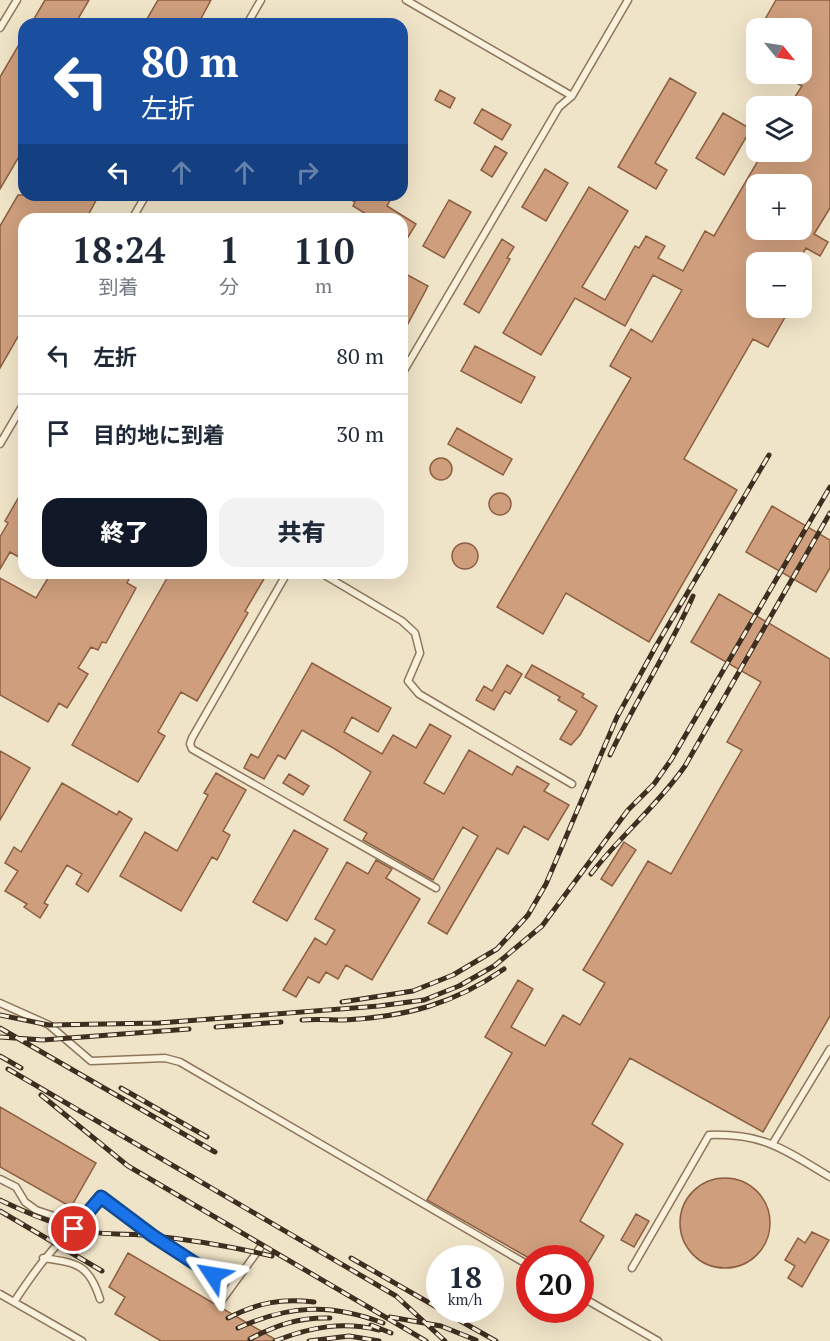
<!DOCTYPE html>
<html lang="ja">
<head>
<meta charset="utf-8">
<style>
  :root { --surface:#fff; --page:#f2f2f3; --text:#1f2937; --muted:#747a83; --line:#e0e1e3; --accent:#111827 }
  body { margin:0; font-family:"PT Serif","Noto Sans JP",serif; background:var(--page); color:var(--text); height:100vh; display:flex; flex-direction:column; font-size:22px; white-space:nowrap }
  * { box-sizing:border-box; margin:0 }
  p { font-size:20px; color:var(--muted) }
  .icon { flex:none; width:33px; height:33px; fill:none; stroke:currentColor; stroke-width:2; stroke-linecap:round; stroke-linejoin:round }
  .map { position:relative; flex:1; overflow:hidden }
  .panel { position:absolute; left:18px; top:213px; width:390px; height:366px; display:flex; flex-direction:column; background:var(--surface); border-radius:18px; box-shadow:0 6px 24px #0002 }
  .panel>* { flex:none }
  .banner { position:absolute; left:18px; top:18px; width:390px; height:183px; border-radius:18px; box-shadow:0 6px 24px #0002; background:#1a4fa0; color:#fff; overflow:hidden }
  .needle { width:39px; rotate:120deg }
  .tools { position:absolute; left:746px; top:18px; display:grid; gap:12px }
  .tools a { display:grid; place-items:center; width:66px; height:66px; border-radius:12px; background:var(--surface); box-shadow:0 6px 24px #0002; font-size:30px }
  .speed { position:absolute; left:426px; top:1245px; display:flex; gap:12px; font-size:30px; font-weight:700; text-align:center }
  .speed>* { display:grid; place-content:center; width:78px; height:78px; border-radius:50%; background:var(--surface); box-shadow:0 6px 24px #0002; line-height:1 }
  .speed small { font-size:15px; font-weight:400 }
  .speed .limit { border:9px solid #d22; background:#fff; color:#111 }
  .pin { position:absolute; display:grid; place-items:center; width:51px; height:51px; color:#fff; margin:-26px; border:3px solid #fff; border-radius:50%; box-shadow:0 2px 6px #0007 }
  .me { position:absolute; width:66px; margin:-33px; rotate:303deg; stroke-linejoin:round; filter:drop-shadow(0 0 4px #0008) }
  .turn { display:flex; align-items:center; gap:21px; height:126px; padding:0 24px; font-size:27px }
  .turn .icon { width:78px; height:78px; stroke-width:2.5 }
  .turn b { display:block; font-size:42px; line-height:51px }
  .lanes { display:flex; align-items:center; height:57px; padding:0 24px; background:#0003; justify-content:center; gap:30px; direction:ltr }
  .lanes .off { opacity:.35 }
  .eta { display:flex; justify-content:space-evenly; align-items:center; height:102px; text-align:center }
  .eta b { font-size:36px; font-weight:800; line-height:42px }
  .action { display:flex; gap:12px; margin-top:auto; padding:12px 24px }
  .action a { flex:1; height:69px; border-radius:18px; background:var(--accent); color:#fff; font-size:24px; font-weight:800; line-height:69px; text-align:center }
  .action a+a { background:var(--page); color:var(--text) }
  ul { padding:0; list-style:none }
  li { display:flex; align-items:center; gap:18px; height:78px; padding:0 24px; border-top:2px solid var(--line) }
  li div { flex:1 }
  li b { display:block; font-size:22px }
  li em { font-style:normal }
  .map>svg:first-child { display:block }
</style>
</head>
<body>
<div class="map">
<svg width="830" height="1341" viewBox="0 0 830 1341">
  <rect width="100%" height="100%" fill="#f0e4c8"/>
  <path fill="#cf9f7d" stroke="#8d5f41" stroke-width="1.5" fill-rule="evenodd" d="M45 0H89L75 24H31Z
    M158 0H211L198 24H144Z
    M776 0H830V208L814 234 828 242 820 256 806 248 798 262H756V308H781L788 312 768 347 753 339 684 459 737 490 649 642 566 593 543 634 497 607 631 378 610 366 631 329 652 342 682 290 653 275 625 326 575 298 541 355 503 333 589 187 628 211 582 287 605 300 635 246 639 248 646 236 665 246 658 258 683 271 705 231 714 236 763 152H801V106H789L802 86 780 74H801V28H760ZM756 184H801V230H756Z
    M24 36V148L0 189V77Z
    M670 78 696 93 655 163 667 170 656 189 618 167Z
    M440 90 455 98 450 108 435 100Z
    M482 109 511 125 502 140 474 123Z
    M723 113 751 129 724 175 696 158Z
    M495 146 507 153 492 177 481 170Z
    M545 169 568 183 546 221 522 207Z
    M18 195H99L86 219H24V326L0 368V226Z
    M343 195H393L387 206 416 224 402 247V219H374L353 206 355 202Z
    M449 200 471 212 444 258 423 246Z
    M502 239 514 247 507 258 510 259 479 313 464 304Z
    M402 272 428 286 402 335Z
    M475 346 535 377 521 403 461 371Z
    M457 428 512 459 503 475 448 444Z
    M430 469a11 11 0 1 1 22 0a11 11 0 1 1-22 0Z
    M24 488V560L10 552 0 569V537L8 523 5 521Z
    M489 504a11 11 0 1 1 22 0a11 11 0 1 1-22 0Z
    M772 506 830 540V568L816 592 746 552Z
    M452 556a13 13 0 1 1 26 0a13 13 0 1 1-26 0Z
    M51 573H132L127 583 136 588 106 643 102 642 98 650 91 647 78 668 88 674 67 708 59 703 48 722 0 695V578L36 598Z
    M170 573H247L264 579 245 611 248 613 197 701 181 692 158 732 165 736 138 782 72 745Z
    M719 594 830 659V1016L763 1132 630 1058 592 1124 623 1144 580 1221 604 1236 580 1276V1258H529L427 1200 512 1053 485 1037 518 980 533 989 511 1027 545 1046 563 1015 580 1025 605 983 583 970 648 861 671 874 742 750 727 742 761 682 691 642Z
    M312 663 391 708 378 732 352 717 344 732 382 754 393 735 416 748 430 724 451 736 424 783 444 794 469 750 512 775 517 766 549 784 544 791 569 805 548 840 524 826 508 854 497 848 447 934 428 923 478 836 463 827 433 880 363 840 367 833 344 820 371 772 335 749 302 730 285 759 278 755 264 779 244 768 251 754 258 758Z
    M507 665 522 674 510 694 505 691 494 710 476 700 484 686 492 691Z
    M532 665 584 694 582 697 597 706 580 735 571 745 560 739 577 711 558 700 560 697 525 677Z
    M0 751 30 768 0 820Z
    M216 773 246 790 223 831 230 835 226 843 217 860 212 857 181 911 120 876 145 832 177 851 208 795 204 793Z
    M289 774 309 786 303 795 283 783Z
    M62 783 117 815 119 811 132 819 88 892 76 884 82 874 67 865 44 903 48 905 40 918 24 907 27 904 5 891 18 871 5 863 14 847 21 852Z
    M294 830 328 849 287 921 253 902Z
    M624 842 636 850 612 886 601 879Z
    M376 860 392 869 386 878 420 899 372 980 346 965 338 979 326 972 319 983 308 977 296 997 283 990 315 938 326 945 335 930 315 919 347 862 368 874Z
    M0 1107 96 1163 71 1207 0 1167Z
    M680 1223a45 45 0 1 1 90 0a45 45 0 1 1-90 0Z
    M636 1214 649 1221 634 1247 621 1240Z
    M812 1232 829 1240 802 1287 788 1278 795 1266 785 1260 798 1238 805 1243Z
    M128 1253 278 1341H161L115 1314 125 1297 109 1287Z"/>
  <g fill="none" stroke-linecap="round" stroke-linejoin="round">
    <defs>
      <path id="service" d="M406 0 572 96
        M247 24 261 0
        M0 28 17 0
        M132 219 146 195
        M402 374 559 107 572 96 628 0
        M0 444 24 403
        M287 573 192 738 190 744 192 749 436 888
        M321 573 402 621 415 633 420 653 408 681 419 694 572 784
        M0 1003 49 1025 91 1061 165 1058 180 1062 530 1266
        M773 1143 830 1049
        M0 1179 16 1187 25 1202 36 1210 66 1220 81 1222 101 1197C137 1222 194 1273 235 1282
        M43 1258C77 1263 89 1264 100 1299
        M632 1268 709 1135C764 1133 785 1150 830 1177
        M0 1294 82 1341
        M580 1296 658 1341
        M222 1300 260 1248
        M14 1302C36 1269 51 1248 81 1222"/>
    </defs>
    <use href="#service" stroke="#8d765c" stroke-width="9"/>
    <use href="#service" stroke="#faf1dc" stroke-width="6"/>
    <defs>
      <path id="rail" d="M610 755C635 701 669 651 693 596
        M591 874C620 836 658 805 685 766L830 513
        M342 1002 413 991 453 975 497 949 528 915 546 884 617 717 656 646 769 455
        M0 1015 49 1025 159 1023 379 1006 424 1000 459 986 494 966 542 926 628 810 654 784 671 760 830 487
        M302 1020C316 1019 330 1020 344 1020 405 1017 454 1004 504 969
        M216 1027 281 1022
        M0 1028 215 1152
        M0 1037 43 1040 189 1029
        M0 1056 21 1068
        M8 1069 396 1296 445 1341
        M121 1088 207 1137
        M41 1095 128 1166 426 1341
        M0 1200C23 1211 47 1222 72 1228 99 1236 127 1233 154 1236 194 1240 233 1247 272 1256
        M0 1211 102 1271
        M351 1258 440 1309
        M441 1310 496 1341
        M390 1317 441 1326 476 1340
        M228 1318C257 1303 281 1298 314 1302
        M371 1325 391 1333
        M238 1328C289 1305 330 1303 383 1323
        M250 1339C276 1325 300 1317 330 1318
        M275 1341C311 1327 342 1321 379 1330
        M309 1341 349 1336 379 1341"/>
    </defs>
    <use href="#rail" stroke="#3d2e20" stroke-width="5"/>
    <use href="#rail" stroke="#f7eed8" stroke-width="3" stroke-dasharray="9" stroke-linecap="butt"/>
  </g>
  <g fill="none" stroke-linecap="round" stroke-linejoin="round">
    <defs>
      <path id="route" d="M74 1229 101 1197 153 1236 213 1275"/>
    </defs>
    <use href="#route" stroke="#114b97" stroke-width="15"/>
    <use href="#route" stroke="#1a73e8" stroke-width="10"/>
  </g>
</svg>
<div class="tools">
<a><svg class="needle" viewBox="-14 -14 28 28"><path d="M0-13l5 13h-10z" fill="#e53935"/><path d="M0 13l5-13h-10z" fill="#747a83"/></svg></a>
<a><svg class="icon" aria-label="layers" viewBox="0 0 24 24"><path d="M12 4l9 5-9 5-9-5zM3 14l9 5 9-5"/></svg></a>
<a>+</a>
<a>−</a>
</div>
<div class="speed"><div>18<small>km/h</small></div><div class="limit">20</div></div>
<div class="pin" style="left:74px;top:1229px;background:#d93025"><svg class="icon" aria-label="arrive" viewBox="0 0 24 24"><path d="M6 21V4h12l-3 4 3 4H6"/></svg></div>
<svg class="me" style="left:213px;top:1275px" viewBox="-20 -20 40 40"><path d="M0-17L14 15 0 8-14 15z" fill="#1a73e8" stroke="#fff" stroke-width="4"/></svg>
<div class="banner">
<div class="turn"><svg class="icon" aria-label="left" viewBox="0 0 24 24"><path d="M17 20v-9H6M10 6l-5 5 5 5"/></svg><div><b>80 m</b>左折</div></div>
<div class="lanes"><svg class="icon" aria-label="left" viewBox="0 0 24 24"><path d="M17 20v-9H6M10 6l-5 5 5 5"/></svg><svg class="icon off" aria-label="ahead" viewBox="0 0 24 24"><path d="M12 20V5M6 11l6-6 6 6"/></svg><svg class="icon off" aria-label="ahead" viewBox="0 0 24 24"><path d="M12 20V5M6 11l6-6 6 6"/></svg><svg class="icon off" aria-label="right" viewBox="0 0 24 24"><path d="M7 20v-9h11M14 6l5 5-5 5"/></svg></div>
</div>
<section class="panel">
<div class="eta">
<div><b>18:24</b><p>到着</p></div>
<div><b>1</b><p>分</p></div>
<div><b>110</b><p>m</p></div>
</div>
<ul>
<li><svg class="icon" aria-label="left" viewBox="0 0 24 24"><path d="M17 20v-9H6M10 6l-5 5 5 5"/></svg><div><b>左折</b></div><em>80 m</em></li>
<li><svg class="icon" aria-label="arrive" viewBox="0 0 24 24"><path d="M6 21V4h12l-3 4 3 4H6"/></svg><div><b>目的地に到着</b></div><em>30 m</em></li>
</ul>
<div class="action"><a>終了</a><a>共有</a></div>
</section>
</div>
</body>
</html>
